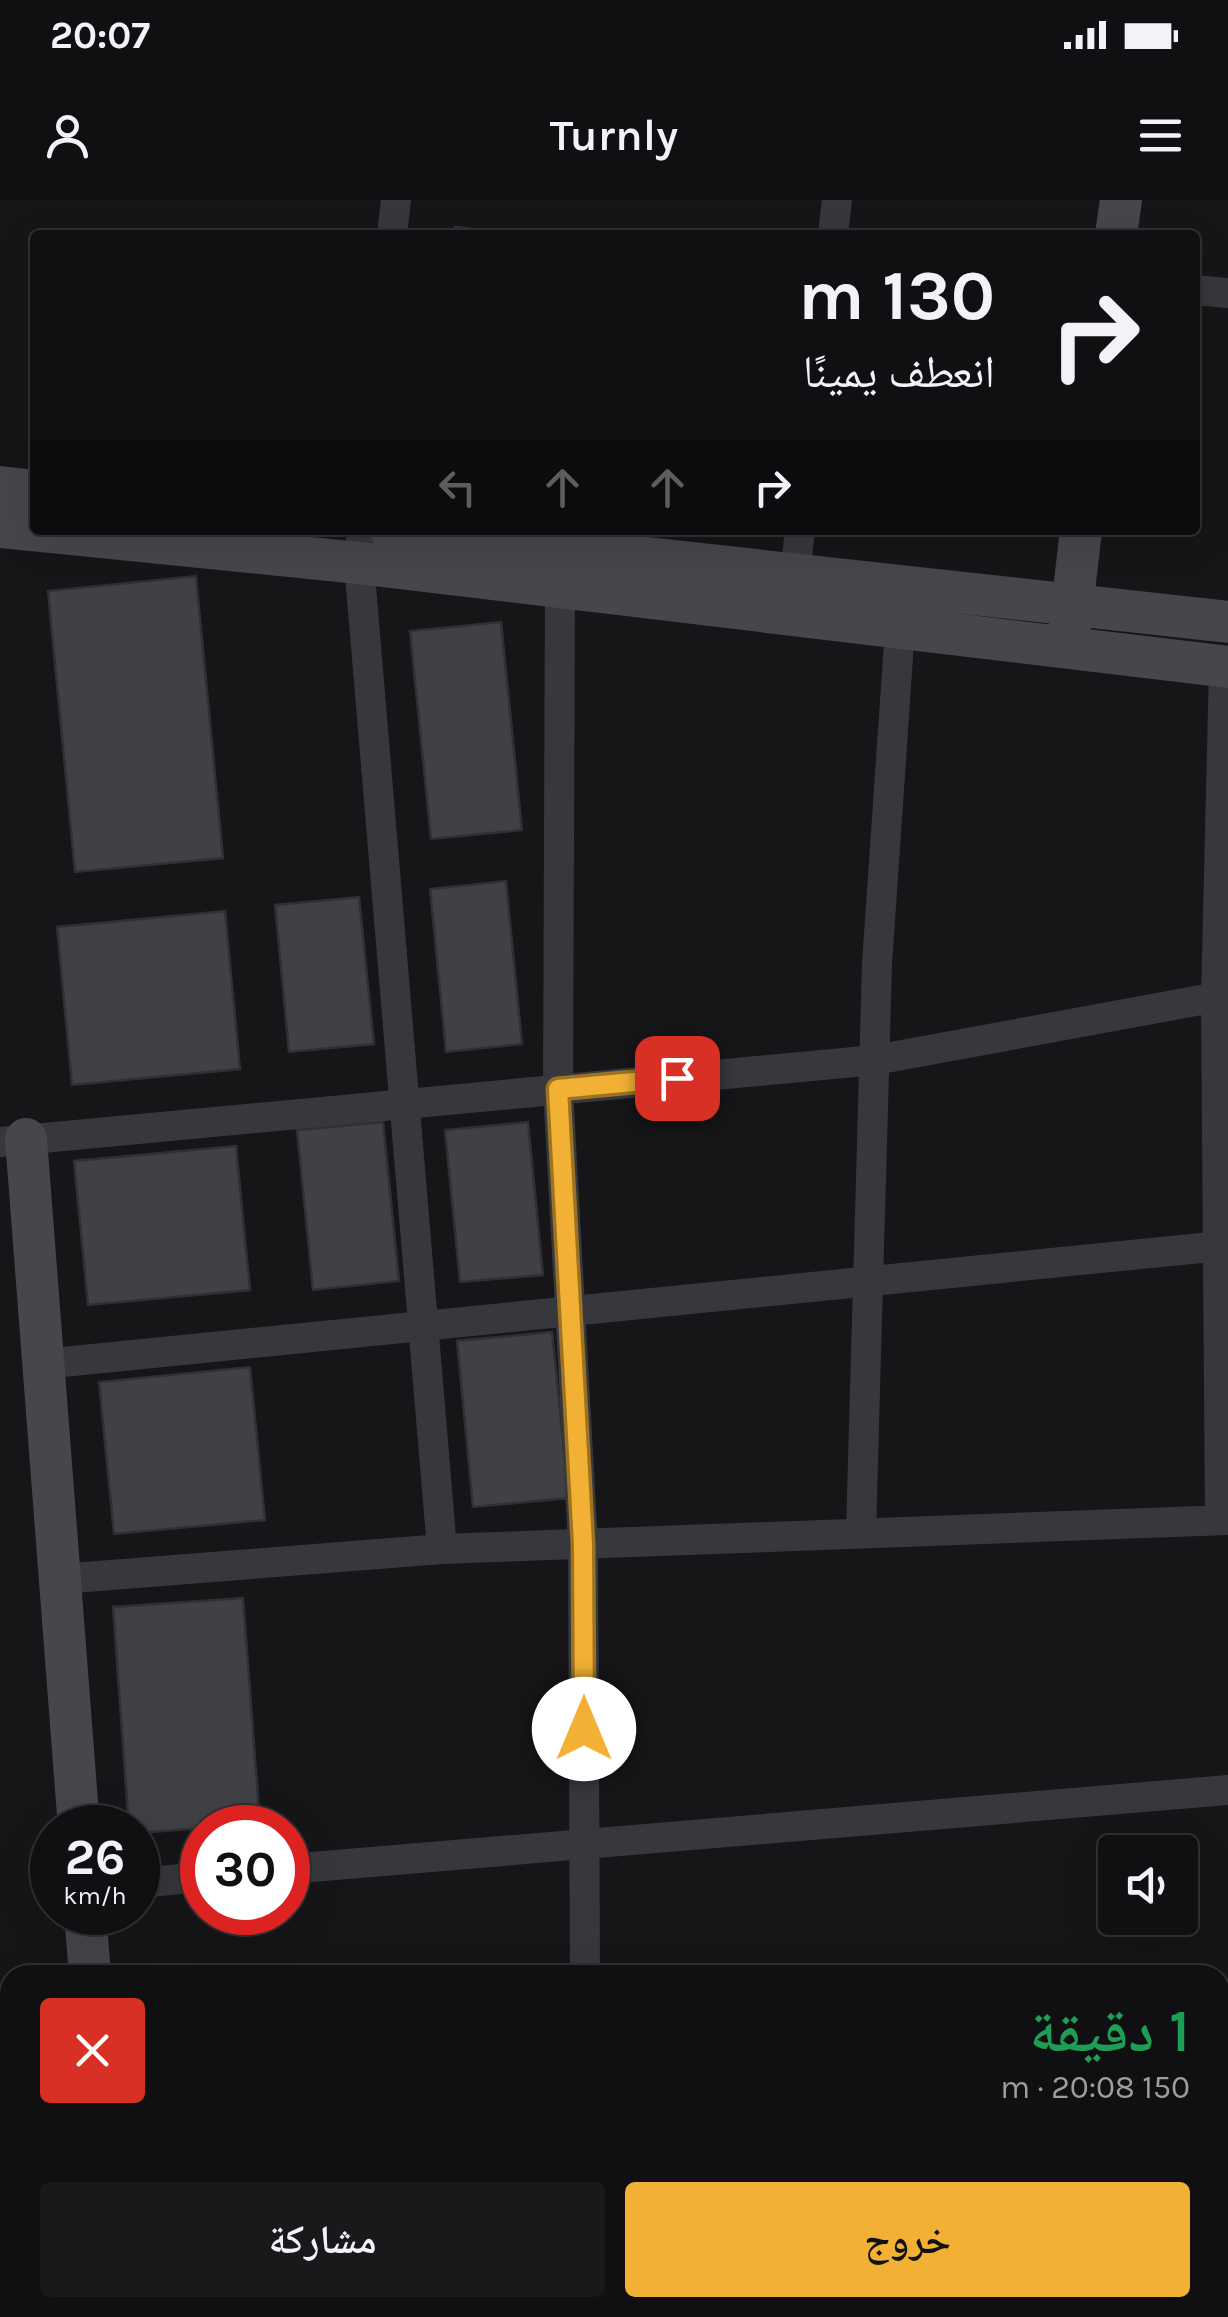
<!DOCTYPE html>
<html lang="ar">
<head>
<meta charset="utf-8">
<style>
  :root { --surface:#101012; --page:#19191b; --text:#f1f3f6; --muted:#9c9d9f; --line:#303032; --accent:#f2b134 }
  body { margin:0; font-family:Karla,"Noto Naskh Arabic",sans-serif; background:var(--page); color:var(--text); direction:rtl; height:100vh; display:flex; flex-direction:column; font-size:38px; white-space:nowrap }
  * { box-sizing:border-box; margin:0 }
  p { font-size:32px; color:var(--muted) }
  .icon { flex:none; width:55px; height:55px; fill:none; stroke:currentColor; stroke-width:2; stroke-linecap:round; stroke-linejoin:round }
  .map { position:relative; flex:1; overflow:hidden; direction:ltr }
  .details { position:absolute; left:0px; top:1765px; width:1230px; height:352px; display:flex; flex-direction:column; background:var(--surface); border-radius:30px 30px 0 0; box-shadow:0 10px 40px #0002,0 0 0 2px var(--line); direction:rtl }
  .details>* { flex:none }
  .hud { position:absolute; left:30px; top:30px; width:1170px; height:305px; border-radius:10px; box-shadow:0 10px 40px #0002,0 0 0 2px var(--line); direction:rtl; background:#101012; color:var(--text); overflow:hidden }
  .controls { position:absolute; left:1098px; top:1635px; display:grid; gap:20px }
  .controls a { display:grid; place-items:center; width:100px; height:100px; border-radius:10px; background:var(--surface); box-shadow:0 10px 40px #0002,0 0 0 2px var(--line); font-size:50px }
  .speed { position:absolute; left:30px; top:1605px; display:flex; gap:20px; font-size:50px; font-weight:700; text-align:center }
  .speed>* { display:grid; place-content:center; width:130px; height:130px; border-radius:50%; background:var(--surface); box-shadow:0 10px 40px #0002,0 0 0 2px var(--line); line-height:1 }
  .speed small { font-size:25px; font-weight:400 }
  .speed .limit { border:15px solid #d22; background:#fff; color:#111 }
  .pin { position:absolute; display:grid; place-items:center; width:85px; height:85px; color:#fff; margin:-42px; border-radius:20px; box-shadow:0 5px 15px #0006 }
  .me { position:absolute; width:110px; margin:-55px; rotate:0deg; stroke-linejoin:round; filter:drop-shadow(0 0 8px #0008) }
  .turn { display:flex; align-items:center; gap:35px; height:210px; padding:0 40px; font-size:45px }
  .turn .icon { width:130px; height:130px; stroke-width:2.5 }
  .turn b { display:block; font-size:70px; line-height:85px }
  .lanes { display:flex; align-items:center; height:95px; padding:0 40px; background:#0003; justify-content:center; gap:50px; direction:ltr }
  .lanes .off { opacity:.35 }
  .round { display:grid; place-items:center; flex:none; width:105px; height:105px; border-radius:10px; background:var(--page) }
  .headline { display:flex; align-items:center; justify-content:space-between; height:170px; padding:0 40px }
  h1 { font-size:60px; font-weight:600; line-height:75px; color:#1e9e55 }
  .button { display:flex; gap:20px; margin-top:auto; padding:20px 40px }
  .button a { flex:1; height:115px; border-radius:10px; background:var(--accent); color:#111; font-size:40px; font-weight:600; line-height:115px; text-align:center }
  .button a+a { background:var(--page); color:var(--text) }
  .status { display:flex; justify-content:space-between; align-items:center; height:70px; padding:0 50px; background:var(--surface); direction:ltr }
  .status svg { height:28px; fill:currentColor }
  header { display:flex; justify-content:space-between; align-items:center; height:130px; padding:0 40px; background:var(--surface); font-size:45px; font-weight:600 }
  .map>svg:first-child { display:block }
</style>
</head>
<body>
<div class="status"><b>20:07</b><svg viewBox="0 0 49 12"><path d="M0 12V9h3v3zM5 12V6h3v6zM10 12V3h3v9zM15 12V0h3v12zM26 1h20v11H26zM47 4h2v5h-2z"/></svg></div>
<header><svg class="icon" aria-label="menu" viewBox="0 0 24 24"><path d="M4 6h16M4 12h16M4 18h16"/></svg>Turnly<svg class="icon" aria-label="person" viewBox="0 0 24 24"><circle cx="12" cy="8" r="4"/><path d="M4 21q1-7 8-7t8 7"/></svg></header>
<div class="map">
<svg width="1228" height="2117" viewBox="0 0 1228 2117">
  <rect width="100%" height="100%" fill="#161618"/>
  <path fill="#404145" stroke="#303034" stroke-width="2.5" d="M455 27 525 35H455Z
    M196 376 223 658 75 672 48 391Z
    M501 422 522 630 431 639 410 431Z
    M506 681 522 844 446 852 430 689Z
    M359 697 374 844 289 852 275 705Z
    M225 711 240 869 72 885 57 727Z
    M383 922 399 1081 313 1090 297 930Z
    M528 922 543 1075 460 1082 445 930Z
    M236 946 250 1090 88 1105 74 961Z
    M552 1132 569 1298 473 1307 457 1141Z
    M250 1167 265 1320 114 1334 99 1182Z
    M243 1398 260 1624 138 1633V1628H129L113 1407Z"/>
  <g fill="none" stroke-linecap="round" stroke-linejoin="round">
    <path stroke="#37383d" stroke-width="30" d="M392 35 396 0
      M833 35 837 0
      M1195 90 1228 93
      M362 330 359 363 442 1349
      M560 387 558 889 583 1344 585 1775
      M793 392 800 330
      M0 942 875 860 1228 795
      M43 1164 1221 1046
      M1220 1320 1216 800 1224 466
      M861 1333 877 764 900 428
      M60 1379 442 1349 1228 1320
      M288 1669 1228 1590
      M138 1683 202 1677
      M0 1926 10 1927
      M1220 1943 1228 1942
      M587 2108V2117"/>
    <path stroke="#45474d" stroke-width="42" d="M1116 35 1121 0
      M0 287 35 291
      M0 327 359 363 1228 467
      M391 330 1228 422
      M1069 434 1081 330
      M26 939 79 1628
      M85 1712 90 1775
      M127 2108 129 2117"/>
  </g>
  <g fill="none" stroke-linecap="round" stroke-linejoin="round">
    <defs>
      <path id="route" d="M584 1529 583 1344 558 889 677 878"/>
    </defs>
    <use href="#route" stroke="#9d7322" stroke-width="25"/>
    <use href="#route" stroke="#f2b134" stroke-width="18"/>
  </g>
</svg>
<div class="controls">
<a><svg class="icon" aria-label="sound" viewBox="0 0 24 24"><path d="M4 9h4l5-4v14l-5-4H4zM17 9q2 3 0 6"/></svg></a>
</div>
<div class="speed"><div>26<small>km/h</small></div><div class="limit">30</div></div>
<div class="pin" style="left:677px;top:878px;background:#d93025"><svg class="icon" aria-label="arrive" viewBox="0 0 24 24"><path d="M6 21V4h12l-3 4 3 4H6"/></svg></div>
<svg class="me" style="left:584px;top:1529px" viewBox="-20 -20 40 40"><circle r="19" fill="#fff"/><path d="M0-13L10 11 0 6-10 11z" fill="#f2b134"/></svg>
<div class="hud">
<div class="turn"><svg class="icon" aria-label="right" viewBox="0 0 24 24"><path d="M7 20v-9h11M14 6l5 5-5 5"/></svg><div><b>130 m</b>انعطف يمينًا</div></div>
<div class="lanes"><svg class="icon off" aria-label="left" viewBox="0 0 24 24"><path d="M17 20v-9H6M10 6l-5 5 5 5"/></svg><svg class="icon off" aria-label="ahead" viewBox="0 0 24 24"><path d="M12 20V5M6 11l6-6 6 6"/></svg><svg class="icon off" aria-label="ahead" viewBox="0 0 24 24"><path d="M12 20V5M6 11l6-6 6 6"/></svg><svg class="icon" aria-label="right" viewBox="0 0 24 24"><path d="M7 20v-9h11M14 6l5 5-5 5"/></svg></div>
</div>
<section class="details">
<div class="headline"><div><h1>1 دقيقة</h1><p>150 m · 20:08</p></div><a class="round" style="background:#d93025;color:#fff"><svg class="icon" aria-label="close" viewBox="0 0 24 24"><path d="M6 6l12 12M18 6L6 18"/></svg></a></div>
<div class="button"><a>خروج</a><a>مشاركة</a></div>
</section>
</div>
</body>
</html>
